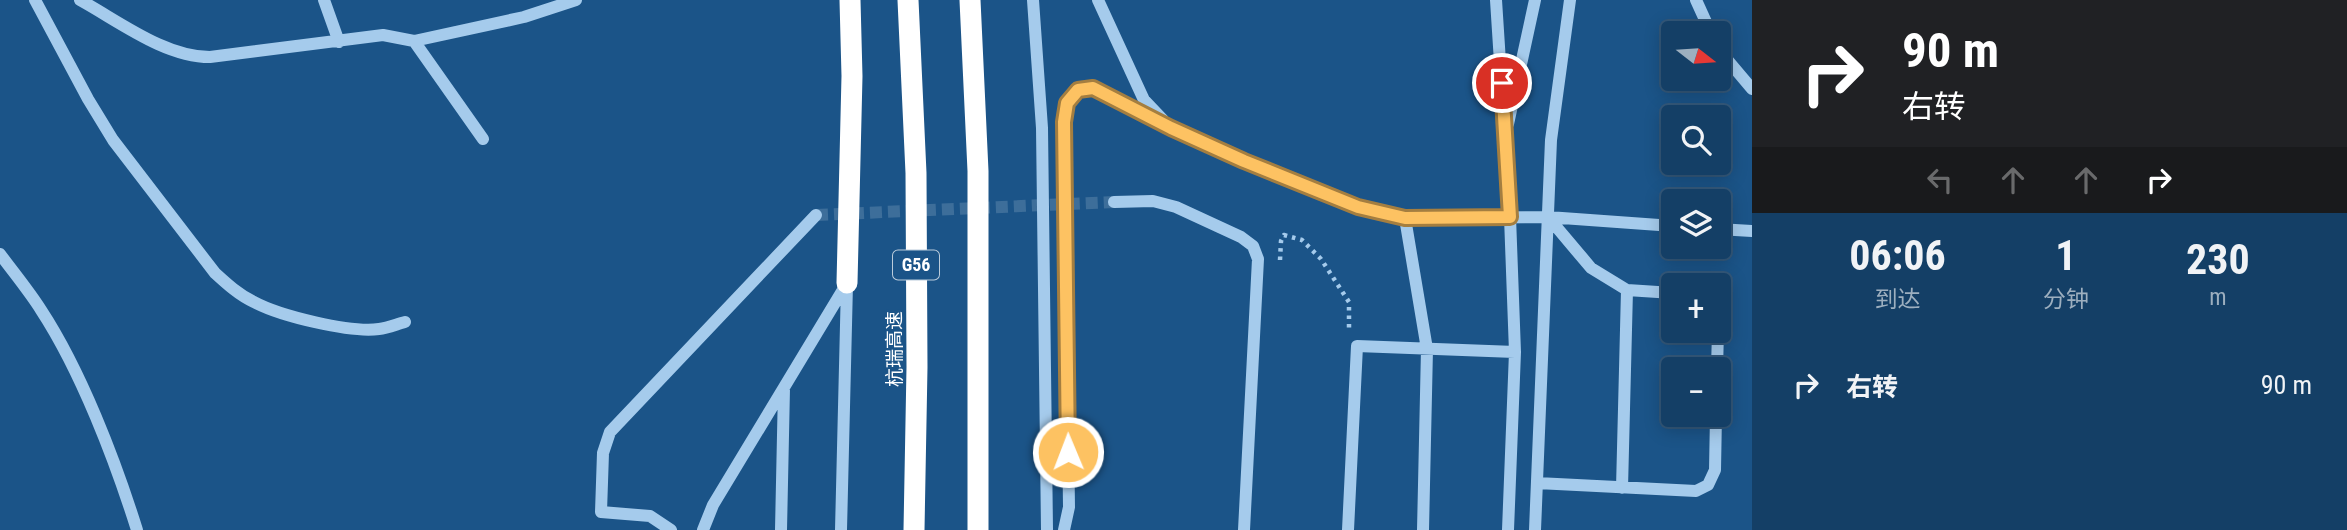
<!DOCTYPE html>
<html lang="zh">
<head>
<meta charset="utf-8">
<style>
  :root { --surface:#143f66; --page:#1d466c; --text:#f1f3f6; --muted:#9dafbf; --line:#33587a }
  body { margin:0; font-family:"Roboto Condensed","Noto Sans SC",sans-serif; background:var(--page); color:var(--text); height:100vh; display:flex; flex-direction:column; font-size:26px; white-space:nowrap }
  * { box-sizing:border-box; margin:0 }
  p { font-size:23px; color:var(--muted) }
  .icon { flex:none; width:38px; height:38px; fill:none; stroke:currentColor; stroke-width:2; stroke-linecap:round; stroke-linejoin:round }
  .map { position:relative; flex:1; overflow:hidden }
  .drawer { display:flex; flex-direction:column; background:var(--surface); width:595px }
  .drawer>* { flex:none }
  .hud { background:#202124; color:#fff; overflow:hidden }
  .needle { width:46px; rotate:107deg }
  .buttons { position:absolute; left:1661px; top:21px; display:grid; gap:14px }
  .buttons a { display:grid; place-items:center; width:70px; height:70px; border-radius:7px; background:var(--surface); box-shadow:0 4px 18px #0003,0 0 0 2px var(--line); font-size:35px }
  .pin { position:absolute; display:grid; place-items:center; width:60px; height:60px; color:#fff; margin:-30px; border:4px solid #fff; border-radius:50%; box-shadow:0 2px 7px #0007 }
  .me { position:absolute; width:77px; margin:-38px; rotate:359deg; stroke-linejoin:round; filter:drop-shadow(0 0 5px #0008) }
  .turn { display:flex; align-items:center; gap:24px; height:147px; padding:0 35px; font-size:32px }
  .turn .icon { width:91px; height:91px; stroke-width:2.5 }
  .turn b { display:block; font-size:49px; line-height:60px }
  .lanes { display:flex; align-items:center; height:66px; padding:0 35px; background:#0003; justify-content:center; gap:35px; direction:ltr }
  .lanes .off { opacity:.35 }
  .eta { display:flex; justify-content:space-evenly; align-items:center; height:119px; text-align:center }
  .eta b { font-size:42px; font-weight:700; line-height:49px }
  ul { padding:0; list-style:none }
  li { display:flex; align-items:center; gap:21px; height:105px; padding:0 35px }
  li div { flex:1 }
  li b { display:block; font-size:26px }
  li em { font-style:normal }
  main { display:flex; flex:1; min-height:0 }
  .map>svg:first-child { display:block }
</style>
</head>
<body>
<main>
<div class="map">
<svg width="1752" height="530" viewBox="0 0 1752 530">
  <rect width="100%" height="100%" fill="#1b5488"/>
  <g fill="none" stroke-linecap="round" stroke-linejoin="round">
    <path stroke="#3d6e9a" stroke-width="12" stroke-dasharray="12 6" stroke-linecap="butt" d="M816 215 1114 202"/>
    <path stroke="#a5cbec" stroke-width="4.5" stroke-dasharray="3.5 5" stroke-linecap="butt" d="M1280 260 1281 241 1284 235 1302 240 1321 259 1349 302V328"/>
    <path stroke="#a5cbec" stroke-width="12" d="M35 0 88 99 113 140 215 273C227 284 239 295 254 302 280 316 350 333 379 329 388 328 397 324 405 322
      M80 0C120 22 165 57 210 57L383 35 414 41 524 17 576 0
      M324 0 339 42
      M1033 0 1042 128 1047 530
      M1098 0 1144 100 1163 120
      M1496 0 1510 217 1515 352 1508 530
      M1696 0 1711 33
      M414 41 483 139
      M1718 46 1725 57 1752 89
      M1508 124 1535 0
      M1114 202 1153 201 1176 207 1241 237 1253 246 1258 259 1244 530
      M1548 217 1591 268 1627 290 1673 293
      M1405 218 1427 349 1423 530
      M1718 229 1752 231
      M0 254C14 273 29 291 41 310 81 371 115 460 137 530
      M1717 369 1718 331
      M1537 483 1696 491 1708 485 1715 470 1716 415
      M1622 488 1627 290
      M671 530 650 516 601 512 603 453 610 432 816 215
      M703 530 713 505 847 283
      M781 530 784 388
      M841 530 847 284
      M1064 530 1069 507 1064 123 1067 103 1078 90 1093 88 1171 128 1293 182 1358 207 1405 218 1548 217 1673 226
      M1348 530 1357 346 1515 352
      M1535 530 1551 140 1570 0"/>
    <path stroke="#fff" stroke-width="21" d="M908 0 916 173 917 367 914 530
      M970 0 978 171V530
      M847 283 852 76 850 0"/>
  </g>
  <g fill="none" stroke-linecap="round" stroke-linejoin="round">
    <defs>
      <path id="route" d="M1068 452 1064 122 1067 103 1078 90 1093 88 1171 128 1244 161 1358 207 1405 218 1510 217 1502 83"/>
    </defs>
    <use href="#route" stroke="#a47e40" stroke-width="18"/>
    <use href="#route" stroke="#fdc262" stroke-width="12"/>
  </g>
  <g text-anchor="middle" stroke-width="5" stroke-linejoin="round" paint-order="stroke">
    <rect fill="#1b5488" stroke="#bbccdb" stroke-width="2" x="893" y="250.5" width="46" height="29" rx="5"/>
    <g font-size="18" font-weight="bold" fill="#fff">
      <text x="916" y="271">G56</text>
    </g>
    <g font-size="19" fill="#fff" stroke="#1b5488">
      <text transform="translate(894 349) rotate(-90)" y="7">杭瑞高速</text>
    </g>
  </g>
</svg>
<div class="buttons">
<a><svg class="needle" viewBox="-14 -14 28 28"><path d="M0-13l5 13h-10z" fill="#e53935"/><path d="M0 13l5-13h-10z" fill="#9dafbf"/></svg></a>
<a><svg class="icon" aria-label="search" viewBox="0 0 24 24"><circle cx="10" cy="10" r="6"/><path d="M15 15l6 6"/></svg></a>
<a><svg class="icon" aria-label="layers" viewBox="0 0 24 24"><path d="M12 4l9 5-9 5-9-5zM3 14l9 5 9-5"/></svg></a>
<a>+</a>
<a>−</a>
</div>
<div class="pin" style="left:1502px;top:83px;background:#d93025"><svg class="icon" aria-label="arrive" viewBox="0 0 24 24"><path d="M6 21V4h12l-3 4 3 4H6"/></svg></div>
<svg class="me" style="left:1068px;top:452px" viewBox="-20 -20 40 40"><circle r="17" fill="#fdc262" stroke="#fff" stroke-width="3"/><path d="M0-11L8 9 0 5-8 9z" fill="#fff"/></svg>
</div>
<section class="drawer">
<div class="hud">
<div class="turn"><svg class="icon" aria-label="right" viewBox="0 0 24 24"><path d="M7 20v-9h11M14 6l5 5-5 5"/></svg><div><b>90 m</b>右转</div></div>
<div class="lanes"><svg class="icon off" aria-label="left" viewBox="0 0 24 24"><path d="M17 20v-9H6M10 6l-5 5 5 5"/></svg><svg class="icon off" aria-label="ahead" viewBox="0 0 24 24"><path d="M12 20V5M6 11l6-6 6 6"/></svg><svg class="icon off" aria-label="ahead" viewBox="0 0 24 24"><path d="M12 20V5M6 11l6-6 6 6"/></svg><svg class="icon" aria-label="right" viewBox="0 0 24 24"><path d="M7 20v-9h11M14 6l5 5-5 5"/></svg></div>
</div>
<div class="eta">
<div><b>06:06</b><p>到达</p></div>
<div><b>1</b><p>分钟</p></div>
<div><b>230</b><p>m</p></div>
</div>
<ul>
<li><svg class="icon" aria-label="right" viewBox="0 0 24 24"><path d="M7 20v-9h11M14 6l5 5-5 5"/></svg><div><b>右转</b></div><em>90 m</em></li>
</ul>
</section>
</main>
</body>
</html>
